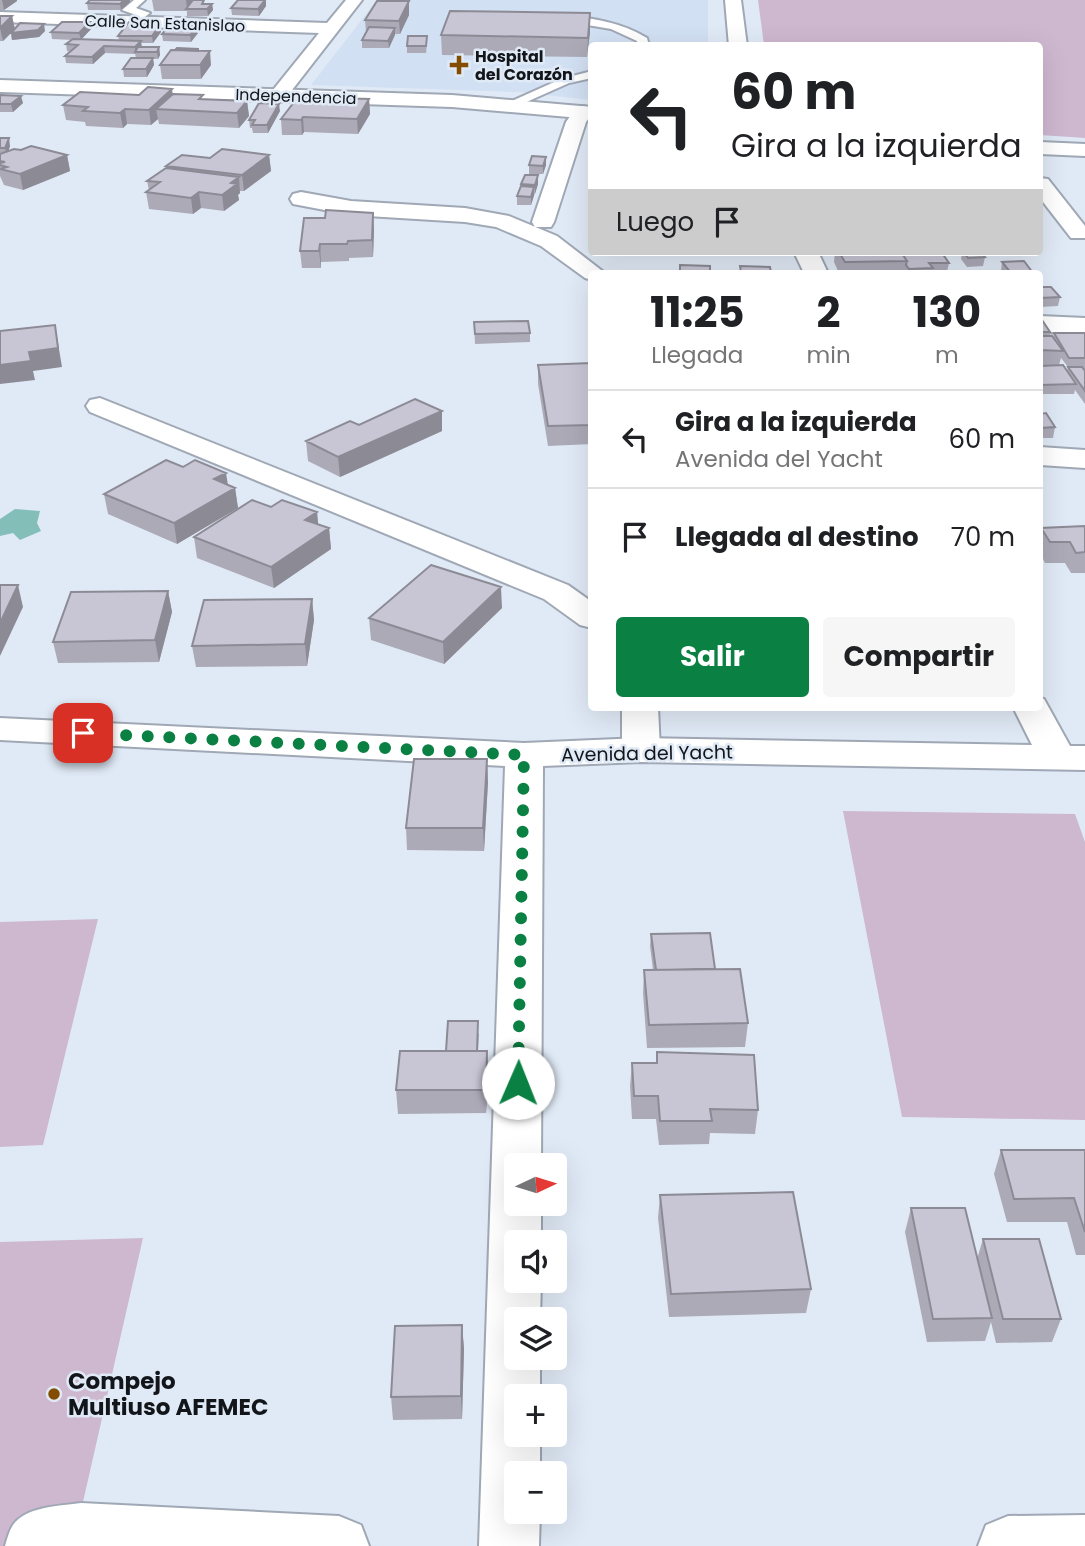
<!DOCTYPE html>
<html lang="es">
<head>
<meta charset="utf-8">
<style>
  :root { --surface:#fff; --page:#f6f6f6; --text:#202124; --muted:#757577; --line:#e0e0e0; --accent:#0b8043 }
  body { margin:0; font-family:Poppins,sans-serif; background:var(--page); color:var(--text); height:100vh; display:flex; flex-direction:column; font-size:26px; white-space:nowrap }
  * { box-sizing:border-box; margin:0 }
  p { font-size:23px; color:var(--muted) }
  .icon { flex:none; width:38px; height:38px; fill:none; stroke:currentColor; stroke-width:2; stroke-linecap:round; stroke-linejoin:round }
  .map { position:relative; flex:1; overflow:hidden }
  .details { position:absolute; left:588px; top:270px; width:455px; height:441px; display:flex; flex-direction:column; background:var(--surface); border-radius:7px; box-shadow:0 7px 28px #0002 }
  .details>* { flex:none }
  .banner { position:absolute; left:588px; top:42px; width:455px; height:214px; border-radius:7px; box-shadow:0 7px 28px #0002; background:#fff; color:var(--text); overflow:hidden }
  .needle { width:46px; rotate:86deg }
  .tools { position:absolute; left:504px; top:1153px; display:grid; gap:14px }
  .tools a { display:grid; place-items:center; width:63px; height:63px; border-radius:7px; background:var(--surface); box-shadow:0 7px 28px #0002; font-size:35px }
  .pin { position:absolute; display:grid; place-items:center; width:60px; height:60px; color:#fff; margin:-30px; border-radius:14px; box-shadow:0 4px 10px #0006 }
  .me { position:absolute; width:77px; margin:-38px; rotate:1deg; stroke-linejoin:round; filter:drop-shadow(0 0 5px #0008) }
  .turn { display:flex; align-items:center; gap:24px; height:147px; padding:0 28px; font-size:32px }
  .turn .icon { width:91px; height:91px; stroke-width:2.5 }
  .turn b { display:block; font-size:49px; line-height:60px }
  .then { display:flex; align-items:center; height:66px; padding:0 28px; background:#0003; gap:14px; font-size:26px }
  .eta { display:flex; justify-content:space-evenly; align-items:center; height:119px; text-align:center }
  .eta b { font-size:42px; font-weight:700; line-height:49px }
  .primary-button { display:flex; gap:14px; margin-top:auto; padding:14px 28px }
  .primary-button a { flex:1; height:80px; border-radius:7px; background:var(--accent); color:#fff; font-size:28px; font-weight:700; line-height:80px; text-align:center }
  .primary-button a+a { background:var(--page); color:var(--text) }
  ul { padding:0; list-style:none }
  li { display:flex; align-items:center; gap:21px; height:98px; padding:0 28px; border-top:2px solid var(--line) }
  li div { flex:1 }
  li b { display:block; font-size:26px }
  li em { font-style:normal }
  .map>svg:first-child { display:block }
</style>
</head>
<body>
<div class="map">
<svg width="1085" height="1546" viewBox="0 0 1085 1546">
  <rect width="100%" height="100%" fill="#e0eaf6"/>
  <path fill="#d2e0f3" d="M377 0H708V45L592 46 591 100 519 92 311 85Z"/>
  <path fill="#ceb8d0" d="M758 0H1085V138L1040 135V46L764 45Z
    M843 811 1075 814 1085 842V1120L902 1117Z
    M98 919 43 1145 0 1147V922Z
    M143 1238 73 1546H0V1242Z"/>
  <path fill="#84beb9" d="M15 509 40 511 37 523 41 531 20 540 13 533 0 536V519Z"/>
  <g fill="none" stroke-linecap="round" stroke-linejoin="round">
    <defs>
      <path id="lane" d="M134 0H145L136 8 150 13 134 25 129 22 136 15 122 10Z
        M562 15C592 18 621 22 647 38L649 46H637V41L611 29 558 20V16Z
        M592 71V78L569 83 513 108 503 105 561 79Z"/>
      <path id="street" d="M346 0H362L285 99 278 101 269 95 319 33 0 22V12L327 23Z
        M583 106 590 108 592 114 586 122 554 222 551 227H535L532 222 566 122 576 108Z
        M1040 142 1085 144V156L1040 154Z
        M1040 178 1048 179 1085 226V238H1071L1040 198Z
        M301 192 351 201 465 208 509 216 557 236 605 273H592V280L585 278 541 246 496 227 465 222 351 215 293 204 290 199 293 194Z
        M1040 316 1085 318V334L1040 332Z
        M100 398 568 585 592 602V628L580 625 544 599 90 412 86 406 90 400Z
        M1040 447 1085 450V468L1040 465Z
        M622 707H658L660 750 654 758 641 762 628 758 622 750Z
        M81 1503 339 1516 361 1525 369 1546H5C7 1539 9 1531 13 1525 26 1506 61 1506 81 1503Z
        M1085 1515V1546H978L986 1525 1008 1516Z"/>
      <path id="secondary" d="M725 0H741L747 46H729Z
        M0 80 452 95 592 107V119L452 107 0 92Z
        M794 252H818L828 273H804Z
        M1040 698 1044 699 1070 746H1085V770L641 762 543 766 541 1166H516V1204H541V1242H516V1281H541L540 1320H516V1358H540V1396H516V1435H540V1474H516V1512H540L539 1546H479L505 766 0 740V718L524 743 641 738 1032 745 1013 707H1040Z"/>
    </defs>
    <use href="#lane" stroke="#9fa8b4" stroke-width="4"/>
    <use href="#street" stroke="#9fa8b4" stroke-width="4"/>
    <use href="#secondary" stroke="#9fa8b4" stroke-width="4"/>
    <use href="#lane" fill="#fff" fill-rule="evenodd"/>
    <use href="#street" fill="#fff" fill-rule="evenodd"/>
    <use href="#secondary" fill="#fff" fill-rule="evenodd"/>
  </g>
  <path fill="#acaab7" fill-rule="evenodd" d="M0 0H17V1L4 10H0Z
    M90 0H130V2L121 10H88L87 3Z
    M152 0H204V4H212L213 10 208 16H187V11H154Z
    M409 1V15L400 34H395L389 48H362V40L366 32 365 20Z
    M266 6 259 16 232 15 231 8Z
    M590 13V32L587 57 442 55 441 35Z
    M0 16H12L15 29 45 31 39 37 12 40 11 33 3 41H0Z
    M148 25H160L161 32 153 43H141L142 47H159L160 55 158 59H153L154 65 147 77H124L123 69 136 58 135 54 105 53 93 64 66 63 65 56 70 52 67 51 66 44 72 40 52 39 51 32 91 29 81 39 119 41 118 36Z
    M198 33 191 42 163 41 162 34Z
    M427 43 426 53H407V46Z
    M198 51 211 65 201 79H162L160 65Z
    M173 94 203 99 247 101 249 116 239 128 159 124 158 119 151 125 127 124 123 128 86 126 85 122 66 120 63 105 139 95Z
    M0 95 23 103 13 112H0Z
    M369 99 370 114 358 134 304 132 302 135H282L281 119Z
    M280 111 268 133H253L252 128H250L249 120Z
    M0 138 10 146 8 151 21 150 67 155 70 171 23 190 4 185 0 176Z
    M269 155 271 171 244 191H240V193L238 195 239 200 224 211 201 208 193 214 149 209 146 192 149 190 147 181 167 168 166 166 210 158Z
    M529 165H546L543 174H529Z
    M538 175V184L531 205H517V196L521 184Z
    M373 213 374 230 373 257 349 258V261L321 262V268H302L300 251 325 218Z
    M835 252H961L960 254 942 253 949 263 947 272 986 273H839L834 262Z
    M962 252H981L985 257 983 266 967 267 961 259Z
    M1002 262 1033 273H1002L1001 271Z
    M1040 287 1060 297 1058 306 1040 307Z
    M1040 317 1050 332 1049 336 1053 338 1054 333H1085V404L1075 390 1074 394H1040ZM1061 358 1068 367 1067 370 1059 365Z
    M474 322 530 333V342L475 344Z
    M592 363V444L548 446 538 384V365Z
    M1040 414 1055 427 1053 438H1040Z
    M359 425 442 431 340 477 308 461 306 441Z
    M228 485 235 488 238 508 177 544 108 514 104 494Z
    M271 507 317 512 318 524 329 528 331 549 274 588 197 558 194 537Z
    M1085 526V573H1071L1065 563H1045L1040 553V536L1041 528Z
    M168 591 172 612 159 662 58 663 53 642Z
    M312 599 314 620 307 666 196 667 192 646Z
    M502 608 444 664 371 640 369 618Z
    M487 759 488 782 484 851 407 850 406 828Z
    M651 934 715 969 748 1023 745 1047 647 1048 643 993 644 970H653L650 946Z
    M479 1033 478 1051H487L488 1074 486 1113 398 1114 396 1090 446 1051Z
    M657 1052 758 1110 755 1134 710 1133 709 1144 659 1145 656 1119H632L630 1086 632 1063H657Z
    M1001 1150H1085V1255H1076L1067 1222H1007L994 1174Z
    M660 1195 811 1289 806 1313 669 1317 658 1218Z
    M911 1208 977 1259 983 1239 1061 1319 1052 1342 996 1343 991 1322 985 1341 927 1342 905 1232Z
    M462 1325 464 1349 462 1419 393 1420 391 1397Z"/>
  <path fill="#8c8b95" d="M2 0H17V1L4 10Z
    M124 0H130V2L121 10 120 4Z
    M186 0H198L187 9Z
    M266 0V6L259 16 258 9Z
    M409 1V15L400 34 399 21Z
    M212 4 213 10 208 16 207 9Z
    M590 13V32L587 57 588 38Z
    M12 16 15 30 44 24 45 31 39 37 12 40 11 33 3 41 0 28Z
    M90 22 91 29 81 40 79 33Z
    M160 25 161 32 153 43 152 36Z
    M197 26 198 33 191 42 190 35Z
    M395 28V35L389 48 388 41Z
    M141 41 142 49 135 52V47Z
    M104 46 105 53 93 64 92 57Z
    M159 47 160 55 158 59 157 52Z
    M210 51 211 65 201 79 200 65Z
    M153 58 154 65 147 77 146 69Z
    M172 89 174 103 156 109 158 119 151 125 149 110Z
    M21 96 23 103 13 112 11 104Z
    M369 99 370 114 358 134 357 119Z
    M247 101 249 116 239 128 237 113Z
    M279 104 280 111 268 133 267 125Z
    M125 109 127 124 123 128 120 113Z
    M303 117 304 132 302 135 301 120Z
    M9 138 10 146 7 156 5 148Z
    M67 155 70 171 23 190 20 174Z
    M269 155 271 171 244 191 242 175Z
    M546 157V165L543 174V166Z
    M538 175V184L535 194V185Z
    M239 177 240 193 238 195 239 200 224 211 222 195 231 183Z
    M534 187V195L531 205V197Z
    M199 192 201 208 193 214 191 198Z
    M373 213 374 230 373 257 372 240Z
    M320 244 321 262V268L319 251Z
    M55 325 62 367 33 371 35 380 0 384V365L29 352Z
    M442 411V431L340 477 338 457Z
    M226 473 229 491 235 488 238 508 177 544 174 523 214 479Z
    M317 512 319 533 305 520Z
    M329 528 331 549 274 588 271 567Z
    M18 585 23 607 0 656V623Z
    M501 587 502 608 444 664 443 642Z
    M168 591 172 612 159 662 155 640Z
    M312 599 314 620 307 666 305 644Z
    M487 759 488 782 484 851 483 828Z
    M487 1051 488 1074 486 1113V1090Z
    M462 1325 464 1349 462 1419 461 1396Z"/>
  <path fill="#c8c6d5" stroke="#8c8b95" stroke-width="2" d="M90 0H124L120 4 87 3Z
    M193 0H204L202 4H212L207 9H186Z
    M238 0H265L258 9 231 8Z
    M377 1H409L399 21 365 20Z
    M450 11 590 13 588 38 441 35Z
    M0 16H12L0 28Z
    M62 22H90L79 33 51 32Z
    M129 22H148L145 25H160L152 36H118Z
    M20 23 44 24 38 30 11 33Z
    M169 26H197L190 35 162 34Z
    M369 27 395 28 388 41 362 40Z
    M408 36H427L426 46H407Z
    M73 39 141 41 135 47 104 46 92 57 65 56 78 45 66 44Z
    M138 47H159L157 52H135Z
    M177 48 198 49V51L175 50Z
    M171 50 210 51 200 65H160Z
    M131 58H153L146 69H123Z
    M148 87 172 89 149 110 125 109 120 113 83 111 88 107 63 105 80 92 139 95Z
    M173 94 203 95 199 99 247 101 237 113 156 109Z
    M0 95 21 96 11 104H0Z
    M298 97 369 99 357 119 303 117 301 120 281 119Z
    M259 103 279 104 267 125H252L255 120H249Z
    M0 138H9L5 148H0Z
    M31 146 67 155 20 174 0 169 7 167 0 165V163L5 162 0 161V154L14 149 21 150Z
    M222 149 269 155 242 175 166 166 182 155 210 158Z
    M532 156 546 157 543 166 529 165Z
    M166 168 239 177 231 183 237 184 222 195 199 192 191 198 146 192 160 182 147 181Z
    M525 175H538L535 185 521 184Z
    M521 186 534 187 531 197 517 196Z
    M326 210 373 213 372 240 348 241 347 244H320L319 251H300L304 218H325Z
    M839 252H901L907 261 845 262Z
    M901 252 942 253 949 263H929L933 268 909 269 906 265 907 261Z
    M964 252H981L985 257 968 258Z
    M1024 261 1033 273H1011L1002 262Z
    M680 265 710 266V271L741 272 740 266 770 267 771 273H772H680Z
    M985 271 986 273H920Z
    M1040 287H1051L1060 297 1040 298Z
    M1040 317 1050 332H1040Z
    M528 321 530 333 475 334 474 322Z
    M55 325 58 348 29 352 31 361 0 365V331Z
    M1054 333H1085V358H1069Z
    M1040 335V336H1052L1063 351 1040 350Z
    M592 363V425L548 426 538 365Z
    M1063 365 1076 384 1040 385V366Z
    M1068 367H1082L1085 371V391Z
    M415 399 442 411 338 457 306 441 350 421 359 425Z
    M1046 413 1055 427 1040 428V414Z
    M166 460 183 467 195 460 226 473 214 479 235 488 174 523 104 494Z
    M252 500 271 507 282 500 317 512 305 520 329 528 271 567 194 537Z
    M1085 526V552L1076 553 1070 542H1050L1041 528Z
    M431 565 501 587 443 642 369 618Z
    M0 585H18L0 623Z
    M168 591 155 640 53 642 71 592Z
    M312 599 305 644 192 646 204 600Z
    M414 759H487L483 828H406Z
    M710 933 715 969 656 970 651 934Z
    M740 969 748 1023 649 1025 644 970Z
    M448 1021H478L477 1051H446Z
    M400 1051H487L486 1090H396Z
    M657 1052 754 1055 758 1110 710 1109 712 1121H660L658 1096H634L632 1063H657Z
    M1001 1150H1085V1232L1074 1198 1014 1199Z
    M793 1192 811 1289 671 1294 660 1195Z
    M911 1208H965L992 1318 933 1319Z
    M983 1239H1039L1061 1319H1003Z
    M462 1325 461 1396 391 1397 395 1326Z"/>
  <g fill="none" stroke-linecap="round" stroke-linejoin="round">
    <path stroke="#0b8043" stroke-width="12" stroke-dasharray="0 21.6" d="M83 733 524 755 518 1083"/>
  </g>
  <g fill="#844c00" stroke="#e0eaf6" stroke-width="2.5">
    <path d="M455.5 54.5h7v7h7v7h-7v7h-7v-7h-7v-7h7z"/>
    <circle cx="54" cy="1394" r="7"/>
  </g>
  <g text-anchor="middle" stroke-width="5" stroke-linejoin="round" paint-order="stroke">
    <g font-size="16" fill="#121519" stroke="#e0eaf6">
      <text transform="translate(165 23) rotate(2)" y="6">Calle San Estanislao</text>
      <text transform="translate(296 96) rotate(2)" y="6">Independencia</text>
    </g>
    <g font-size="16" font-weight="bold" fill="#121519" stroke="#e0eaf6" text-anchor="start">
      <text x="475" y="62">Hospital<tspan x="475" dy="18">del Corazón</tspan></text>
    </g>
    <g font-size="19" fill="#121519" stroke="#e0eaf6">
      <text transform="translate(647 753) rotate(-1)" y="7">Avenida del Yacht</text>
    </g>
    <g font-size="23" font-weight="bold" fill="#121519" stroke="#e0eaf6" text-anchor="start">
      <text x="68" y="1389">Compejo<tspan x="68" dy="26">Multiuso AFEMEC</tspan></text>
    </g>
  </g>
</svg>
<div class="tools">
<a><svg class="needle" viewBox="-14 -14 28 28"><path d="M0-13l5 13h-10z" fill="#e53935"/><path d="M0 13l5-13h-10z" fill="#757577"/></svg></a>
<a><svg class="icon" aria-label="sound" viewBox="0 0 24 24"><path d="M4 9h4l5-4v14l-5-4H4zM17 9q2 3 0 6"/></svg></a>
<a><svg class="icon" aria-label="layers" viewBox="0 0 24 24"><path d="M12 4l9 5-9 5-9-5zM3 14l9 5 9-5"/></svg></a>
<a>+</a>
<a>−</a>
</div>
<div class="pin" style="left:83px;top:733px;background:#d93025"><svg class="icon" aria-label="arrive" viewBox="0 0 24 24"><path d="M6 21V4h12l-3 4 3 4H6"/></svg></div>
<svg class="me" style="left:518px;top:1083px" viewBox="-20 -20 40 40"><circle r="19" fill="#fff"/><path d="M0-13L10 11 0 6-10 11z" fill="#0b8043"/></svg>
<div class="banner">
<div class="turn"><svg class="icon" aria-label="left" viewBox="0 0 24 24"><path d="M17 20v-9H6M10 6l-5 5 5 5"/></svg><div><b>60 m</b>Gira a la izquierda</div></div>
<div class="then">Luego<svg class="icon" aria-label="arrive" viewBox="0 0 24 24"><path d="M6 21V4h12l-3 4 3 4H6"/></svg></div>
</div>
<section class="details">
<div class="eta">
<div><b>11:25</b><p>Llegada</p></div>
<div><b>2</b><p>min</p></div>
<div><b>130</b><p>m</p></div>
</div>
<ul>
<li><svg class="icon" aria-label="left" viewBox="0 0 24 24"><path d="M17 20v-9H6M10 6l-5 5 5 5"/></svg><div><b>Gira a la izquierda</b><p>Avenida del Yacht</p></div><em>60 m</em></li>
<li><svg class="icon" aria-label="arrive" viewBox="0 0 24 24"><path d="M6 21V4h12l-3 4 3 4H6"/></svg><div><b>Llegada al destino</b></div><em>70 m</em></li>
</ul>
<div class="primary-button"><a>Salir</a><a>Compartir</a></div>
</section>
</div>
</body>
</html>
